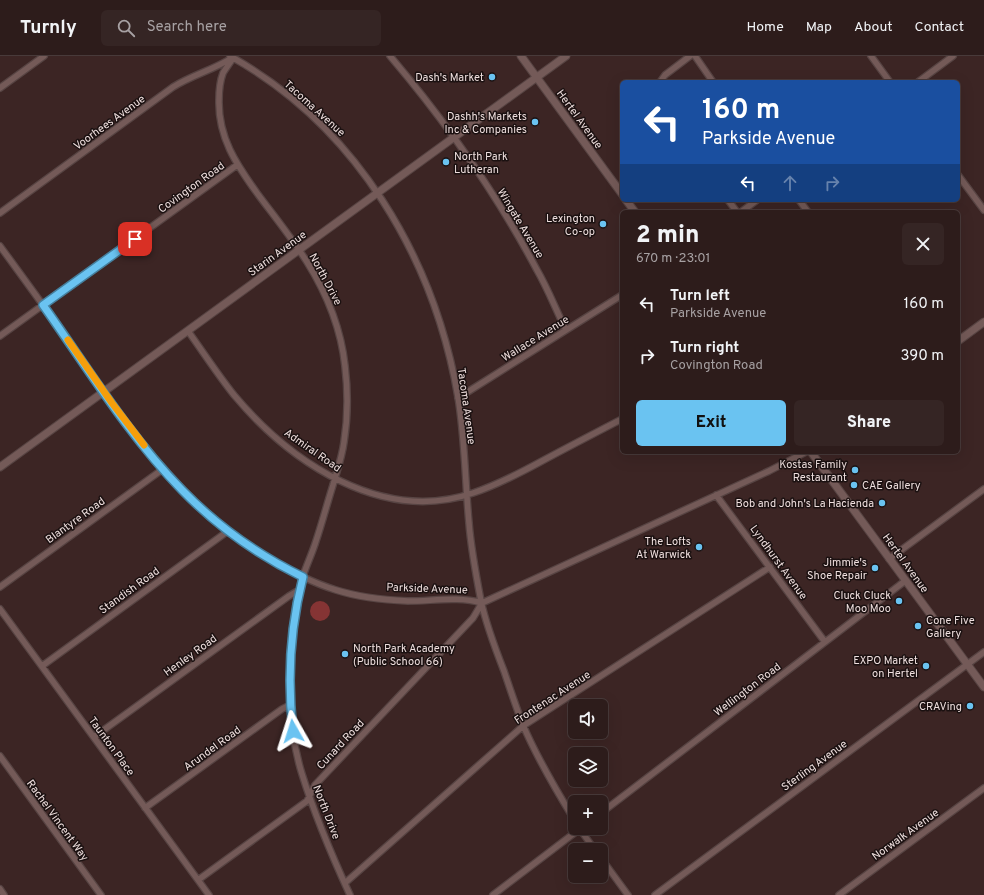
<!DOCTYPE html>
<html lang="en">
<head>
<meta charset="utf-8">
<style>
  :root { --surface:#2d1c1b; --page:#352524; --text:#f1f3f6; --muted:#a7a1a3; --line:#483a3a; --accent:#6ac3f1 }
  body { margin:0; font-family:Overpass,sans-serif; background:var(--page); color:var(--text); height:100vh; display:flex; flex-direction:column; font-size:15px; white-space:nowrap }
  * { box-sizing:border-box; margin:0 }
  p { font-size:13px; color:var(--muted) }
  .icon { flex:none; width:22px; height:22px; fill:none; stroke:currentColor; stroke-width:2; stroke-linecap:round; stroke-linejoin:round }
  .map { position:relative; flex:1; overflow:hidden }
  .panel { position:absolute; left:620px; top:154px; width:340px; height:244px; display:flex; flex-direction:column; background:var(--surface); border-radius:6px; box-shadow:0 4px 16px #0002,0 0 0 1px var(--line) }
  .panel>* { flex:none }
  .hud { position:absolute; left:620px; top:24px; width:340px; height:122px; border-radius:6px; box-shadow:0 4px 16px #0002,0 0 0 1px var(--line); background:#1a4fa0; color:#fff; overflow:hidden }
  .fabs { position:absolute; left:568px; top:643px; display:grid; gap:8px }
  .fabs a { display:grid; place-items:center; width:40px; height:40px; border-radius:6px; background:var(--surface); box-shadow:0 4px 16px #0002,0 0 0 1px var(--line); font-size:20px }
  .pin { position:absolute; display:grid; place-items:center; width:34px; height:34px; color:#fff; margin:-17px; border-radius:8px; box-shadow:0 2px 6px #0006 }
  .me { position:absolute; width:44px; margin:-22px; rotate:354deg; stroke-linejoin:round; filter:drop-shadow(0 0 3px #0008) }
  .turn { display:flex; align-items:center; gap:14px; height:84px; padding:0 16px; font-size:18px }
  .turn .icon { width:52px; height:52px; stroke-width:2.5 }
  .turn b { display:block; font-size:28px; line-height:34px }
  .lanes { display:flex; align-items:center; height:38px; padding:0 16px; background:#0003; justify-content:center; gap:20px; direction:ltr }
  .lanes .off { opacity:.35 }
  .round { display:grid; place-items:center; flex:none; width:42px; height:42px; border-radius:6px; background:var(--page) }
  .headline { display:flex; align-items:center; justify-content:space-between; height:68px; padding:0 16px }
  h1 { font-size:24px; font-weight:800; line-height:30px }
  .cta { display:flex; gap:8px; margin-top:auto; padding:8px 16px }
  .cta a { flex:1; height:46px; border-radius:6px; background:var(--accent); color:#111; font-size:16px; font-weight:800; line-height:46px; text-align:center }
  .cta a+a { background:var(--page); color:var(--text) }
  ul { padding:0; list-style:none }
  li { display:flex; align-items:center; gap:12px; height:52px; padding:0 16px }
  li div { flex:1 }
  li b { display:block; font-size:15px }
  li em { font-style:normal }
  header { display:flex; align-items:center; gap:24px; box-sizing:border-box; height:56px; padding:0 20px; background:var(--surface); border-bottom:1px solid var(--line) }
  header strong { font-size:19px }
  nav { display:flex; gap:22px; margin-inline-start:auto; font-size:14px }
  .search { width:280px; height:36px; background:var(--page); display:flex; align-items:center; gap:10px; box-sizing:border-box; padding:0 14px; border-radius:6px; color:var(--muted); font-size:15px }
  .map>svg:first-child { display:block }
</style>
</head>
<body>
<header>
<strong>Turnly</strong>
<div class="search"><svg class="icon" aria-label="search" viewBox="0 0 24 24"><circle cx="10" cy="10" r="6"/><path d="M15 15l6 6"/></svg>Search here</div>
<nav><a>Home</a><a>Map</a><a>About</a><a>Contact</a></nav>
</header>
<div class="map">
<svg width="984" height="839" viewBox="0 0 984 839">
  <rect width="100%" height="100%" fill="#3c2524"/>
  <path fill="#853434" d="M310 555a10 10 0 1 1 20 0a10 10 0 1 1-20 0Z"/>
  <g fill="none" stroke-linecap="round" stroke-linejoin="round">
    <defs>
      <path id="minor" d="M230 0C356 70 434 201 458 341 465 382 465 425 469 467 471 493 476 519 481 545 486 568 495 592 504 615 510 633 516 651 523 669 537 702 556 734 575 765
        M390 0C446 66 496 137 537 214 548 233 556 254 566 274
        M695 0 713 26
        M871 0 890 26
        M233 2C230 7 226 12 223 17 220 25 219 35 219 44 218 81 236 108 257 137 274 160 292 182 307 206 327 238 341 272 345 310 348 335 348 361 344 386 342 401 337 415 333 429 327 448 322 467 316 485 312 498 306 510 302 523 287 581 284 661 302 718 315 760 332 800 350 839
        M660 26 665 19 690 0
        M918 26 953 0
        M0 32 44 0
        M958 119 984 154
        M728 144 737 156
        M799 144 808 156
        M741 156 757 144
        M0 157 173 31C192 19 213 14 232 2
        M0 190C24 223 48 255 71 289 127 369 177 444 261 498 284 512 310 526 336 534 358 541 385 544 408 545 433 545 458 540 482 547L769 415 806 396
        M188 275C203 296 218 319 234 339 291 407 382 468 473 437 497 429 520 417 542 405 568 391 595 377 622 363
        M0 280 237 109
        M458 342 622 239
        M716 439 825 586
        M889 503 984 433
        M0 531 163 413
        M0 553 209 839
        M42 610 228 475
        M94 681 289 540 299 534
        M0 700 101 839
        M145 752 282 653 290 649
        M601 757 905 525
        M579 772 595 794
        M601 802 628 839
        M198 824 307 745 315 729 473 562 482 547
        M345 827 523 670 770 511
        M0 833 4 839
        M493 839 581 772
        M655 839 984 596
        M839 839 984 732"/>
      <path id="tertiary" d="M521 0 622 138
        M626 144 635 156
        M958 285 984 266
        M811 396 984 631
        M0 411 566 0"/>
    </defs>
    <use href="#minor" stroke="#574443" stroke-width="8"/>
    <use href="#tertiary" stroke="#574443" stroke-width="9"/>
    <use href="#minor" stroke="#745a58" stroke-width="5.5"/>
    <use href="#tertiary" stroke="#745a58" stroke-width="7"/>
  </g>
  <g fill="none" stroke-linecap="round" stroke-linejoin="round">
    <defs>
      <path id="route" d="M135 183 43 249C87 311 129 380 182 434 217 470 258 499 303 521 290 572 287 623 293 675"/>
    </defs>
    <use href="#route" stroke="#457f9d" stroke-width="10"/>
    <use href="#route" stroke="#6ac3f1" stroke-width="7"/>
    <path stroke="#f59e0b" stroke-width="7" d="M68 284 112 347 144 389"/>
  </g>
  <g fill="#6ac3f1" stroke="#1b1111" stroke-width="1.5">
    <circle cx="492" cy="21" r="4"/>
    <circle cx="535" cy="66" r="4"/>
    <circle cx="446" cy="106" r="4"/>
    <circle cx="603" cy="168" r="4"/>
    <circle cx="855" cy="414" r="4"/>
    <circle cx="854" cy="429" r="4"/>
    <circle cx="882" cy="447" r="4"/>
    <circle cx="699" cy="491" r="4"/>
    <circle cx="875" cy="512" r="4"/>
    <circle cx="899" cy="545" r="4"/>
    <circle cx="918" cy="570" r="4"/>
    <circle cx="345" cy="598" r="4"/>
    <circle cx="926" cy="610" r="4"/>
    <circle cx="970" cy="650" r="4"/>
  </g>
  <g text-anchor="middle" stroke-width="3" stroke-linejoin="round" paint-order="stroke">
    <g font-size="11" fill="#efdfde" stroke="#1b1111" text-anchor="end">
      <text x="484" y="25">Dash's Market</text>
      <text x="527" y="64">Dashh's Markets<tspan x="527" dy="13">Inc &amp; Companies</tspan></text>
      <text x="454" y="104" text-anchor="start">North Park<tspan x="454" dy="13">Lutheran</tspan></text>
      <text x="595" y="166">Lexington<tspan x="595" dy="13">Co-op</tspan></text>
      <text x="847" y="412">Kostas Family<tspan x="847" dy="13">Restaurant</tspan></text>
      <text x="862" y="433" text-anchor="start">CAE Gallery</text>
      <text x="874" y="451">Bob and John's La Hacienda</text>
      <text x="691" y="489">The Lofts<tspan x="691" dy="13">At Warwick</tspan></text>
      <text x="867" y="510">Jimmie's<tspan x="867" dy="13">Shoe Repair</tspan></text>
      <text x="891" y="543">Cluck Cluck<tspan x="891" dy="13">Moo Moo</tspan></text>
      <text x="926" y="568" text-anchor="start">Cone Five<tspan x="926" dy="13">Gallery</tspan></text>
      <text x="353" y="596" text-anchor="start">North Park Academy<tspan x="353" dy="13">(Public School 66)</tspan></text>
      <text x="918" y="608">EXPO Market<tspan x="918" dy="13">on Hertel</tspan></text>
      <text x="962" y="654">CRAVing</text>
    </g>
    <g font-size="11" fill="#efdfde" stroke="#1b1111">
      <text transform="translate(315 52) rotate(42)" y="4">Tacoma Avenue</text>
      <text transform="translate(580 63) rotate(54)" y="4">Hertel Avenue</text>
      <text transform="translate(109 66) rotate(-36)" y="4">Voorhees Avenue</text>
      <text transform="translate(191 131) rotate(-36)" y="4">Covington Road</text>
      <text transform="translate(521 167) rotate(59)" y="4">Wingate Avenue</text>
      <text transform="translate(277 197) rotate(-36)" y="4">Starin Avenue</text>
      <text transform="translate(326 223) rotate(62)" y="4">North Drive</text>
      <text transform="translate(535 282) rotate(-32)" y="4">Wallace Avenue</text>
      <text transform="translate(467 350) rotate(82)" y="4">Tacoma Avenue</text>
      <text transform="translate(313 394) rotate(35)" y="4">Admiral Road</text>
      <text transform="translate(75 464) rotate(-36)" y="4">Blantyre Road</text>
      <text transform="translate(779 506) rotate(54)" y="4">Lyndhurst Avenue</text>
      <text transform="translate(906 507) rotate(54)" y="4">Hertel Avenue</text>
      <text transform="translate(427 532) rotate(2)" y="4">Parkside Avenue</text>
      <text transform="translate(129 534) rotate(-36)" y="4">Standish Road</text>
      <text transform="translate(190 599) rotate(-36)" y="4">Henley Road</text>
      <text transform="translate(747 633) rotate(-37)" y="4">Wellington Road</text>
      <text transform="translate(552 641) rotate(-33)" y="4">Frontenac Avenue</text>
      <text transform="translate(340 688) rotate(-47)" y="4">Cunard Road</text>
      <text transform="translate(112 690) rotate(54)" y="4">Taunton Place</text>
      <text transform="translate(212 692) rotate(-36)" y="4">Arundel Road</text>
      <text transform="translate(814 709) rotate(-36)" y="4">Sterling Avenue</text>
      <text transform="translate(327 756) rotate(69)" y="4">North Drive</text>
      <text transform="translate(58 764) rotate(54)" y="4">Rachel Vincent Way</text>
      <text transform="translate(905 778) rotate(-36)" y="4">Norwalk Avenue</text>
    </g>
  </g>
</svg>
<div class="fabs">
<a><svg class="icon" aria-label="sound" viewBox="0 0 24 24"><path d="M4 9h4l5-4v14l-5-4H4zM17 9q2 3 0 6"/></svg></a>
<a><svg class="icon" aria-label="layers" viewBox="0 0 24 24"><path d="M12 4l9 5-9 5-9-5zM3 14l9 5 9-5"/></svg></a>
<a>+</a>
<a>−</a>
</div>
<div class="pin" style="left:135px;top:183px;background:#d93025"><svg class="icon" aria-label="arrive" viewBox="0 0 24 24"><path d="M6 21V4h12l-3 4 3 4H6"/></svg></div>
<svg class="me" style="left:293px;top:675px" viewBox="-20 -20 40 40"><path d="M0-17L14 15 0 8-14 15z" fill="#6ac3f1" stroke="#fff" stroke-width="4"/></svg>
<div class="hud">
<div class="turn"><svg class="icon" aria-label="left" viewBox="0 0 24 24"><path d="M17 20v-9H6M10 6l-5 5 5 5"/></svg><div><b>160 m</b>Parkside Avenue</div></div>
<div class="lanes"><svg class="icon" aria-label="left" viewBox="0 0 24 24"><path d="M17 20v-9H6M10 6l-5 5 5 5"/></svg><svg class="icon off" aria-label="ahead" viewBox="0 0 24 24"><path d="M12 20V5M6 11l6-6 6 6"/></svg><svg class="icon off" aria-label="right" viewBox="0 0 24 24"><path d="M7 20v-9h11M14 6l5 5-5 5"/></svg></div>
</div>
<section class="panel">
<div class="headline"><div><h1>2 min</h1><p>670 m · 23:01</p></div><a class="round"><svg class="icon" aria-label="close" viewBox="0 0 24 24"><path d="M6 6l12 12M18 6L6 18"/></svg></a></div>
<ul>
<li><svg class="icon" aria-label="left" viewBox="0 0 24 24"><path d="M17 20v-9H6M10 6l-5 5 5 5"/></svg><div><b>Turn left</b><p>Parkside Avenue</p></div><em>160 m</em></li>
<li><svg class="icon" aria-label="right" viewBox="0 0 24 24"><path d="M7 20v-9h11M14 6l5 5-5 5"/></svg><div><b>Turn right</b><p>Covington Road</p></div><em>390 m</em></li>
</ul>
<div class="cta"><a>Exit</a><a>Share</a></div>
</section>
</div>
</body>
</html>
